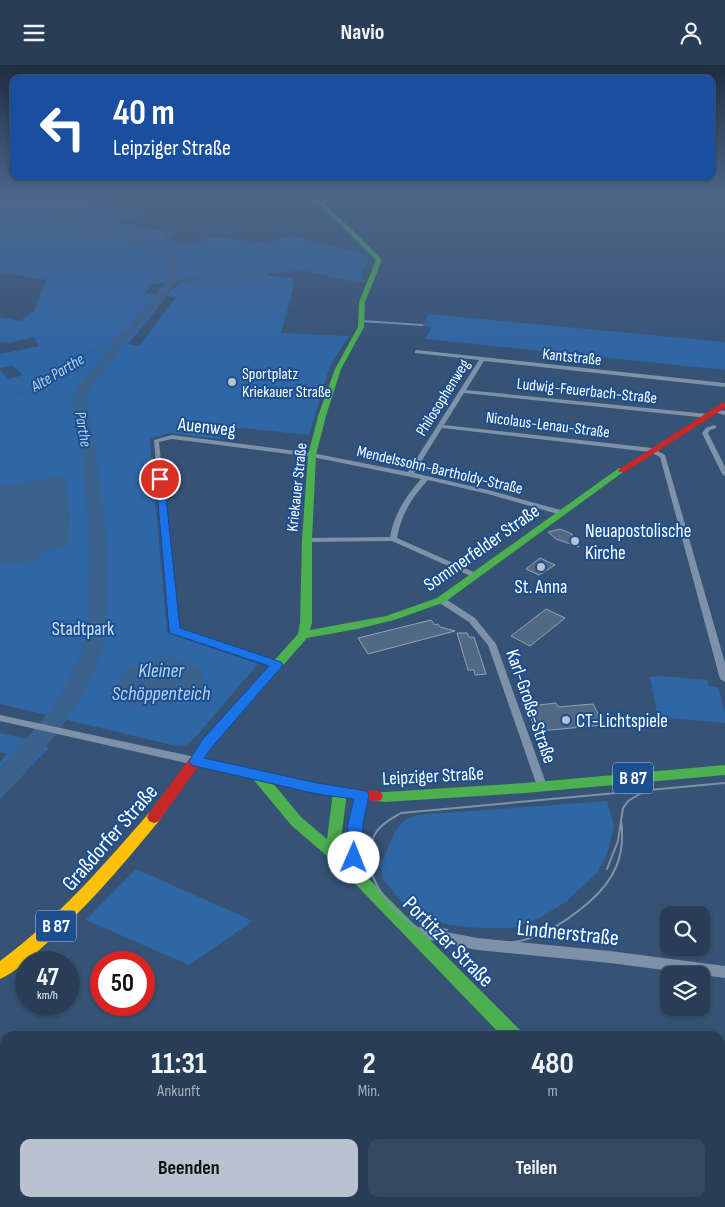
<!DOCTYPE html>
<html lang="de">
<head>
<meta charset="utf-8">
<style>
  :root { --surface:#283e57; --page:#344961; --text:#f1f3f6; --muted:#a5aeba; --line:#44576d; --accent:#b9c2ce }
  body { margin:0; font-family:"Sofia Sans Condensed",sans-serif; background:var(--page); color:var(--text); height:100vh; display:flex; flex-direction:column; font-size:19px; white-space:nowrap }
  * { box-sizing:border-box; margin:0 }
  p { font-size:16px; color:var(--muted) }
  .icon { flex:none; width:28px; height:28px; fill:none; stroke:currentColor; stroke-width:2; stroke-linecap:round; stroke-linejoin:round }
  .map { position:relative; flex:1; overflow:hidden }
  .sheet { position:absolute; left:0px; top:966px; width:725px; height:176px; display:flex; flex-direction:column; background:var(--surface); border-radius:15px 15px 0 0; box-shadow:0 1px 4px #0004,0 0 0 1px var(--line) }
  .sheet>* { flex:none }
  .hud { position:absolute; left:10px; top:10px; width:705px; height:105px; border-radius:10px; box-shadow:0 1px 4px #0004,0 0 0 1px var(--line); background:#1a4fa0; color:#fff; overflow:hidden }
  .controls { position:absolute; left:660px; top:841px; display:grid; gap:10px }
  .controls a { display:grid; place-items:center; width:50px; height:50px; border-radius:10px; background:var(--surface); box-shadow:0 1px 4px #0004,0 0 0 1px var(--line); font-size:25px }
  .speed { position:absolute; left:15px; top:886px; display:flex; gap:10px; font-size:25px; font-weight:700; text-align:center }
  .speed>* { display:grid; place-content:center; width:65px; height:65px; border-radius:50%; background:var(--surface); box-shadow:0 1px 4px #0004,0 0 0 1px var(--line); line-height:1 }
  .speed small { font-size:12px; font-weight:400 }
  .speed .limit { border:8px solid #d22; background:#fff; color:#111 }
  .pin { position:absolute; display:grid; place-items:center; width:42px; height:42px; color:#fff; margin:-21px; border:2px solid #fff; border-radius:50%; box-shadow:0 1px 5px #0007 }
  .me { position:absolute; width:55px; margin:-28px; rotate:1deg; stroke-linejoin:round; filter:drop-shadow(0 0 4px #0008) }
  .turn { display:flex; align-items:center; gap:18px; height:105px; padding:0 20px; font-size:22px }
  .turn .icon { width:65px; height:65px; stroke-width:2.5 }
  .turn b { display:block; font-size:35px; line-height:42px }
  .eta { display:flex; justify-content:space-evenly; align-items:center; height:85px; text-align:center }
  .eta b { font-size:30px; font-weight:700; line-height:35px }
  .cta { display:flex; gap:10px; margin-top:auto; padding:10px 20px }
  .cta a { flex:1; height:58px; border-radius:10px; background:var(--accent); color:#111; font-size:20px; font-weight:700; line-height:58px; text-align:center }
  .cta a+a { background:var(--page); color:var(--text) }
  header { display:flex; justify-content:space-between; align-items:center; height:65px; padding:0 20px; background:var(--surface); font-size:22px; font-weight:700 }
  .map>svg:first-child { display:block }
</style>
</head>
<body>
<header><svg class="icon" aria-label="menu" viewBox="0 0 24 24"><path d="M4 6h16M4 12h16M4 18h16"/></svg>Navio<svg class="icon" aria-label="person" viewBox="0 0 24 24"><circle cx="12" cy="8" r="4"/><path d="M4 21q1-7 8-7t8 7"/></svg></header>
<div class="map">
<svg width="725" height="1142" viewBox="0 0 725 1142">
  <rect width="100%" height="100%" fill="#365274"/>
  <path fill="#2f66a5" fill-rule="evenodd" d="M0 129C51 129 98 136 148 147L109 161 125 159 174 168 163 172 187 180 211 172 269 178 290 171 368 190C354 173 316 137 296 129H303L315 135 373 190 367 191 369 195 362 205 363 213 360 218 305 206 267 208 270 211 293 213V225L281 268 349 271 330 301 309 370 231 362 219 374 170 368 151 373 150 377 167 568 258 599 196 672 186 680 176 681 0 639V305L9 314 23 310 13 301 0 303V289L39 281 34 272 8 278 0 277V252L20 256 34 246 46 215 0 207ZM226 210 225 212C207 213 178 213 166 231L145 228 153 219ZM166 231 176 232 139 281 128 279 151 252Z
    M387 245 725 277V305L425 274 432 262 422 261 429 249Z
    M660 611 707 615 709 621 718 622 725 647V658L658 652 650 612Z
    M0 668 46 678 48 684 0 734V697L7 689 0 687Z
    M607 736 614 761 607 789 597 808 567 836 540 853 513 863H480L449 860 430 855 404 840 383 814 380 800 396 765 405 755 417 750Z
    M136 804 253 856 189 900 86 855Z"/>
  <path fill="#3b618d" d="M56 412 63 413 66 419 70 451 69 476 64 482 47 486 35 494 21 499H0V421Z
    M173 593C188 596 216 608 198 627 189 638 144 646 131 639 122 634 120 626 118 617 128 597 152 594 173 593Z"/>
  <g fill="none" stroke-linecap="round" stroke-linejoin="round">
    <path stroke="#3b618d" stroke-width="2" d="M169 220 205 213 292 205 323 206 364 216
      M0 342 74 294 117 276"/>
    <path fill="#3b618d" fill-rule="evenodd" d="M0 144 66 153 150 177 170 187 177 196 179 204 176 217 134 269 122 277 119 287 90 323 86 336 96 389 108 485 107 555 102 587 87 621 60 665 9 725 0 728V703L44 653 66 620 82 587 87 555 90 485 82 389 72 336 78 322 109 284 113 274 126 265 168 214 170 204 167 194 160 187 128 175 66 158 0 148Z"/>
  </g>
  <path fill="#526984" stroke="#92a2b6" d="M560 464 572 469 579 482 556 474 548 467Z
    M540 493 555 500 539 510 526 504Z
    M546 544 565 553 530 581 511 571Z
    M431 555 435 560 438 559 440 562 455 566 368 589 358 573Z
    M457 568H467L469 572H474L486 609 475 610 474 605H468Z
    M556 638 558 642 593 639 604 660 540 666 538 659H533L530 650H534L530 641Z"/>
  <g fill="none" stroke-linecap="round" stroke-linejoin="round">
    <path fill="#7d92a8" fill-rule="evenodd" d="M342 129H347L321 139 318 138Z
      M363 255 422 259 424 260 422 261 361 257V255Z
      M417 285 725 318V322L484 296 466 325 708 349 711 351 708 353 464 328 444 360 652 383 665 390 725 598V617L720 614 660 392 650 387 442 363 414 408 492 426 564 446 565 448 561 450 488 429 428 415C412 432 401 450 397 473L478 509 479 511 478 513H475L392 476 307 477 303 475 307 473 390 472C394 449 406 431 421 414L312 392 172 374 159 377 178 563 280 597 282 599 277 602 274 601 171 567 170 565 154 375 172 370 312 388 408 407 479 295 415 288V286Z
      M716 344 725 346V350L714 347V345Z
      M714 360 716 361V363L710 365 708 368 725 402V411L722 409 702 368 706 363Z
      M438 533H444L475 553 496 579 547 721 546 724 542 725 538 724 537 721 488 580 469 557 438 537 437 535Z
      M0 650 195 692 199 693 200 696 199 699 195 700 0 656Z
      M420 862 477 873 610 886 725 901V913L610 898 477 885 416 872 414 868 416 864Z"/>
    <path fill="#4caf50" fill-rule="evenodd" d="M303 129C320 129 369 181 382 195L365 237 364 262 341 304 326 351 316 390 312 475V558L310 565 386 551 437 533 619 403H625L626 405 445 537 394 555 357 564 307 573 216 677 200 699 195 701 190 699 188 696 206 671 298 569 300 558 302 475 308 390 318 351 335 304 358 262 359 237 376 195 322 141Z
      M725 700V710L525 728 385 737 371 735 369 731 371 727H385L525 718Z
      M258 705 263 706 301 752 327 774 333 727 335 723 340 722 345 723 347 727 341 775 347 791 346 774 355 730 357 726 362 725 367 726 369 730 360 774 362 807 520 965 523 971H502L335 798 291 760 253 714 251 710 253 706Z
      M673 1138H695L697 1142H674Z"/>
    <path fill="#ffc107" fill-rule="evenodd" d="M154 746 159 748 161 752 159 756C121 802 82 848 37 887 26 896 14 908 0 914V896C57 854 103 801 149 748Z"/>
    <path fill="#c62828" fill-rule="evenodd" d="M722 338H725V343L625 407H619L618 405Z
      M195 691 317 719 376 726 381 727 383 731 381 735 376 736 317 729 198 702 159 756 154 758 149 756 147 752 149 748 190 693Z"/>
    <path stroke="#7e92a7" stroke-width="2" d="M621 755C626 790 615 815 588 838 566 857 536 876 507 878 494 879 480 876 466 874 454 873 440 874 429 869 397 855 359 813 372 776 376 762 389 755 401 748L725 718
      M607 804 618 776 623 743 628 736 643 727
      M410 851 434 862 447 865"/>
  </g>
  <linearGradient id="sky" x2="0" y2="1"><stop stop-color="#1e2d40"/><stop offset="0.45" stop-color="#4c6688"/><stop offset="1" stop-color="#4c6688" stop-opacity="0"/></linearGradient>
  <rect width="725" height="289" fill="url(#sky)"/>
  <path fill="#1a73e8" stroke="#114b97" d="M160 411 164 414 180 563 281 597 283 600 212 682 204 693 317 718 367 726 369 730 363 758 361 793 359 797 354 799 348 797 346 793 348 758 354 734 317 729 195 701 191 700 189 696 202 675 269 601 170 568 169 565 156 414Z"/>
  <g fill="#b9c2ce" stroke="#1b4f8f" stroke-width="2">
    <circle cx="232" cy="317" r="5"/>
    <circle cx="575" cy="476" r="5"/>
    <circle cx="541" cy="502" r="5"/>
    <circle cx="566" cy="655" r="5"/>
  </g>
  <g text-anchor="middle" stroke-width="4" stroke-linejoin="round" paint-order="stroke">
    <g font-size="16" fill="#fff" stroke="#1b4f8f">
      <text transform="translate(572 291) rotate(6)" y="6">Kantstraße</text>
      <text transform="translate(587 325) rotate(6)" y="6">Ludwig-Feuerbach-Straße</text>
      <text transform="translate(442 332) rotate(-58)" y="6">Philosophenweg</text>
      <text transform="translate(548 359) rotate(7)" y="6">Nicolaus-Lenau-Straße</text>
      <text transform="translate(440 404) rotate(13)" y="6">Mendelssohn-Bartholdy-Straße</text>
      <text transform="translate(296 422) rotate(-84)" y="6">Kriekauer Straße</text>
    </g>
    <g font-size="16" font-style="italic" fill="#b5d3f5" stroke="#1b4f8f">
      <text transform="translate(57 307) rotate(-31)" y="6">Alte Parthe</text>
      <text transform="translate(84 364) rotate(80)" y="6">Parthe</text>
    </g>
    <g font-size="16" fill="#fff" stroke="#1b4f8f" text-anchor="start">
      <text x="242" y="314">Sportplatz<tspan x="242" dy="18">Kriekauer Straße</tspan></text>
    </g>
    <g fill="#1b4f8f" stroke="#bbcadd" stroke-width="1">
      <rect x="613" y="697.5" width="40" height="31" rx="4"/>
      <rect x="36" y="845.5" width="40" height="31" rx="4"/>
    </g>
    <g font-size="18" font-weight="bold" fill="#fff">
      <text x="633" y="719">B 87</text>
      <text x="56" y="867">B 87</text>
    </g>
    <g font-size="19" fill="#fff" stroke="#1b4f8f">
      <text transform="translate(207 361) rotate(6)" y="7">Auenweg</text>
      <text transform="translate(481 482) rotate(-35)" y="7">Sommerfelder Straße</text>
      <text transform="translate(532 641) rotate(71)" y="7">Karl-Große-Straße</text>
      <text transform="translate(433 710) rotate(-3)" y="7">Leipziger Straße</text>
    </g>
    <g font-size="19" fill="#fff" stroke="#1b4f8f" text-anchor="start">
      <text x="585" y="472">Neuapostolische<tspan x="585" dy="22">Kirche</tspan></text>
      <text x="541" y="528" text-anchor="middle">St. Anna</text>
      <text x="576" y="662">CT-Lichtspiele</text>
    </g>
    <g font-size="19" fill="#cfe3fa" stroke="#1b4f8f">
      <text x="83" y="570">Stadtpark</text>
    </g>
    <g font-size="20" font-style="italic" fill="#b5d3f5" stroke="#1b4f8f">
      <text x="161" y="612">Kleiner<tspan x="161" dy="23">Schöppenteich</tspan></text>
    </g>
    <g font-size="22" fill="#fff" stroke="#1b4f8f">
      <text transform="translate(109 772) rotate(-49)" y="8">Graßdorfer Straße</text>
      <text transform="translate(568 867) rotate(6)" y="8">Lindnerstraße</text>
      <text transform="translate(449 876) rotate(45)" y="8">Portitzer Straße</text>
    </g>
  </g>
</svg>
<div class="controls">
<a><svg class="icon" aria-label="search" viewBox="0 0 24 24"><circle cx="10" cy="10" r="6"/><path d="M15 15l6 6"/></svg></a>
<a><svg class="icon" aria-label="layers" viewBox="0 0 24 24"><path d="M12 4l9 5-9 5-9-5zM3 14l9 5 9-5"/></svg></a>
</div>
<div class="speed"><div>47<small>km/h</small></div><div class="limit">50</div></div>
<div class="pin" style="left:160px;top:414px;background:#d93025"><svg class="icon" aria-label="arrive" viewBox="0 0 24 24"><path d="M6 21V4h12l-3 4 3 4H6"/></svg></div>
<svg class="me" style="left:354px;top:793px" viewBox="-20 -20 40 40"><circle r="19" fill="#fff"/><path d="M0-13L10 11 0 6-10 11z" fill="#1a73e8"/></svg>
<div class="hud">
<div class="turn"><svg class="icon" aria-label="left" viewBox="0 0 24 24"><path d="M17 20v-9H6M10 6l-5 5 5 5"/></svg><div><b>40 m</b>Leipziger Straße</div></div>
</div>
<section class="sheet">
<div class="eta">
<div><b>11:31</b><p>Ankunft</p></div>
<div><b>2</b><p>Min.</p></div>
<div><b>480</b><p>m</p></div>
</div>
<div class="cta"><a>Beenden</a><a>Teilen</a></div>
</section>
</div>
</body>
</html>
